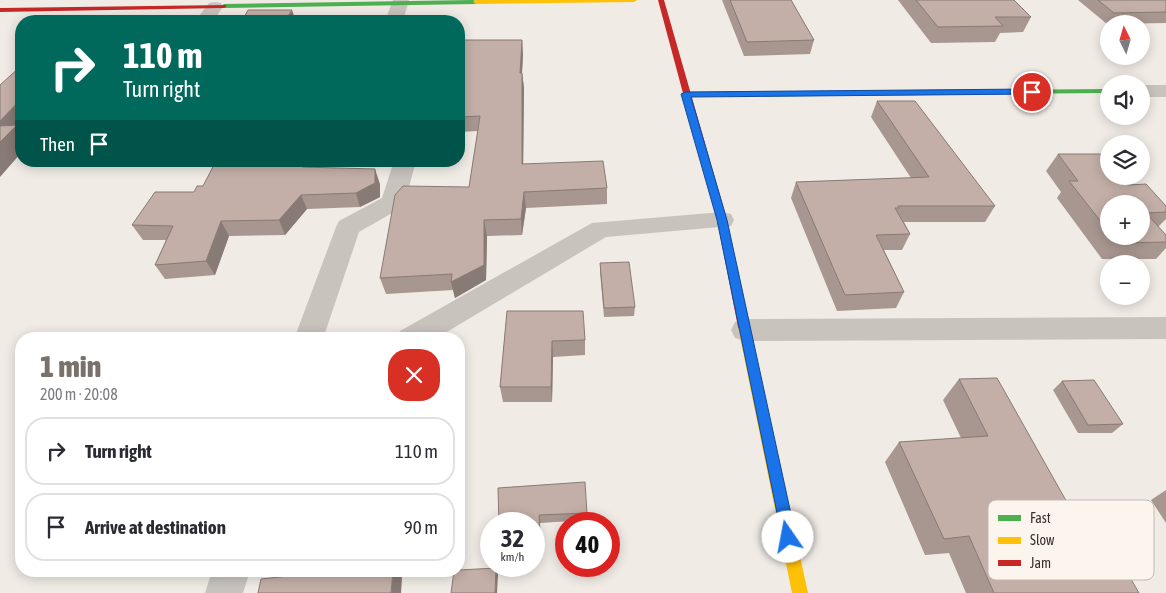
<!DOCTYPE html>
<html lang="en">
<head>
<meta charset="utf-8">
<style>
  :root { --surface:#fff; --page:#f2f2f3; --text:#2b2b33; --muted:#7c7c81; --line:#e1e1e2; --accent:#7a716c }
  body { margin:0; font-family:"Asap Condensed",sans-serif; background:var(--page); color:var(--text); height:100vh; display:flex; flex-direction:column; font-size:19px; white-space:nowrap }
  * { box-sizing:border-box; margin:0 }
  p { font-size:16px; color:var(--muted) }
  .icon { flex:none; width:28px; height:28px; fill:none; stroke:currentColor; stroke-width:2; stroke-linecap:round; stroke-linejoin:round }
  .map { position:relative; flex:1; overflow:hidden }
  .details { position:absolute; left:15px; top:332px; width:450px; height:245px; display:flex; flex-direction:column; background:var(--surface); border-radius:20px; box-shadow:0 2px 12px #0003 }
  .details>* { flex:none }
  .top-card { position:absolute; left:15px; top:15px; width:450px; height:152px; border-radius:20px; box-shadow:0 2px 12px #0003; background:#00695c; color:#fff; overflow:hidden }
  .needle { width:32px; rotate:355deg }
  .controls { position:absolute; left:1100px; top:15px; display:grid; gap:10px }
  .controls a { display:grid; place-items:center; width:50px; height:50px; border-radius:50%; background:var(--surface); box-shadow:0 2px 12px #0003; font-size:25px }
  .speed { position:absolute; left:480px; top:512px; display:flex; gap:10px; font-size:25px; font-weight:700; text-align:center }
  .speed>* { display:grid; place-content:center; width:65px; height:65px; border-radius:50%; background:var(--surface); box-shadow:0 2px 12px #0003; line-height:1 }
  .speed small { font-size:12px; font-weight:400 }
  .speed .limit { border:8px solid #d22; background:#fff; color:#111 }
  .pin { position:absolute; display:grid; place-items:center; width:42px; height:42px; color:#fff; margin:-21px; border:2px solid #fff; border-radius:50%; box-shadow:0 1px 5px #0007 }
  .me { position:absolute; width:55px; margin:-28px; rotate:348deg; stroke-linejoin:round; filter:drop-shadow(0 0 4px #0008) }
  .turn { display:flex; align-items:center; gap:18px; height:105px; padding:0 25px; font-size:22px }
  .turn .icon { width:65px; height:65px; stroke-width:2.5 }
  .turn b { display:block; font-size:35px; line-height:42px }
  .then { display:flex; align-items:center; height:48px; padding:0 25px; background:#0003; gap:10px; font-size:19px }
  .round { display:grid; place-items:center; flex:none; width:52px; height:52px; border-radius:20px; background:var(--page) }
  .headline { display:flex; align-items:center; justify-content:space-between; height:85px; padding:0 25px }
  h1 { font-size:30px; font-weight:800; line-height:38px; color:var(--accent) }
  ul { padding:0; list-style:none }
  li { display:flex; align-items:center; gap:15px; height:68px; margin:0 10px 8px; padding:0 15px; border:2px solid var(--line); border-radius:20px }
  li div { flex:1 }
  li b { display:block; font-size:19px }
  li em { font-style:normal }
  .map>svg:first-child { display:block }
</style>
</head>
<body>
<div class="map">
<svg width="1166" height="593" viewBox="0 0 1166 593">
  <rect width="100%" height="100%" fill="#f0ebe5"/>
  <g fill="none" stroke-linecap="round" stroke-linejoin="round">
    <path fill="#c9c3be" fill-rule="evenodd" d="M393 0H409L403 21H385Z
      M215 2 221 3 223 7 213 21H195L209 3Z
      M1141 85H1166V97H1141Z
      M394 161H416L405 202 401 208 359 232 323 339H294L336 227 339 221 382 198Z
      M722 212 731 214 734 220 731 226 606 237 435 339H396L400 331 592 223Z
      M1166 317V339L745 341 735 338 731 330 735 322 745 319Z
      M212 571H250L243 593H205Z"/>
    <path fill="#4caf50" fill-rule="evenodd" d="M473 0 479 2 476 4 224 8 221 6 224 4Z
      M1109 89V93L686 96 682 94 686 92Z"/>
    <path fill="#ffc107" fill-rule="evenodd" d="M637 0 634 2 476 4 473 2 476 0Z
      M744 322 748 324 750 327 808 593H792L738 327 740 324Z"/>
    <path fill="#c62828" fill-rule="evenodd" d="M658 0H664L727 220 750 327 748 330H740L738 327 717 220Z
      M226 5V7L224 8 0 12V8Z"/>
  </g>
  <path fill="#a89690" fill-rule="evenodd" d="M722 0H791L814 40 810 54 744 56Z
    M898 0H1014L1031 17 1023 32 1000 33 995 42 931 43Z
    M1078 0H1166V23L1107 24Z
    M459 40H522L523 55 522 73 524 88 523 164 607 188V204L526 208 522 235 487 236 486 280 455 298 453 290 386 294 380 278 469 187 478 131 459 132Z
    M877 101 995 206 985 222H904L910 234 902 250H884L904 292 896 308 837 311 791 198 796 182 911 178 871 117Z
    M1058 154 1128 185 1166 206V219L1158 227 1166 235V248L1156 259H1102L1057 198 1061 192 1046 171ZM1109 204 1141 236H1109Z
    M313 166 312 168 380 184V197L360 207 307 209 285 235 229 236 215 275 165 279 155 265 166 240H143L132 225 194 192 203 186Z
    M600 263 635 307 634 316 604 317 600 272Z
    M507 311 585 340V355L553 357 552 402H503L500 387Z
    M959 379 1086 536 1139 593H966L949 553 925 555 885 462 899 442 961 438 943 400Z
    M1062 381 1123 424 1112 433H1078L1053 390Z
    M498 488 587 513V520L540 523 541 542 534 543V524Z
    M1166 490V523L1151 500Z"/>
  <path fill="#887a75" d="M292 10 296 21H285Z
    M522 40 523 55 521 88 520 73Z
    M522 73 524 88 523 180 522 164Z
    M21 99V153L0 177V121Z
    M304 161H311L313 166 307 182 302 167Z
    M375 169 380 184V197L360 207 356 193Z
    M524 192 526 208 522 235 521 219Z
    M301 195 307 209 285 235 279 220Z
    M484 220 487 236 486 280 455 298 451 282Z
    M221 221 229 236 215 275 206 261Z
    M552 341 553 357 552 402 551 387Z
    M496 568 498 575 497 593H495Z
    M393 571H398L402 578 401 593H391Z"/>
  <path fill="#c3afa7" stroke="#887a75" d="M730 0H791L814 40 747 42Z
    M916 0H1014L1031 17H995L1003 26 938 27Z
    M1098 0H1166V12L1114 13Z
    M248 10H292L285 21H242Z
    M459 40H522L520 73H522V164L603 161 607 188 524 192 521 219 484 220V265L451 282 452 274 380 278 395 195 403 186 469 187 480 116 459 117Z
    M21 66V99L0 121V85Z
    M877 101H915L995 206H898L899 208H895L910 234 876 235 904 292 845 295 796 182 929 177Z
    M17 125 0 142V126Z
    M1058 154H1103L1109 161V176H1121L1128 185 1146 184 1166 206V212L1146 213 1166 235V242L1117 243 1112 236H1141V204H1109V232L1069 181H1078Z
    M216 161H304L302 167 375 169V183L356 193 301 195 279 220 221 221 206 261 155 265 173 226 132 225 155 192H194L197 186H203Z
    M629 262 635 307 604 308 600 263Z
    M507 311H583L585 340 552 341 551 387H500Z
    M997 378 1086 536H1106L1139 593H994L969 536 944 539 899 442 988 436 959 379Z
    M1094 380 1123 424 1088 425 1062 381Z
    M585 482 587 513 539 515 540 535 534 536V524H499L498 488Z
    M496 568 495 593H451L454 571H459V570Z
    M335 571H393L391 593H258L261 579Z"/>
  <path fill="#1a73e8" stroke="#114b97" d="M1032 89 1035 90V94L691 97 727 220 796 537 794 542 788 544 783 542 717 220 681 94 686 92Z"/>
  <rect x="988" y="500" width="166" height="80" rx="8" fill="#fbf5ee" stroke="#c1bab4" stroke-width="1"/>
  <rect x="998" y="515" width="23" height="6" fill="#4caf50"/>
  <rect x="998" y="537" width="23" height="7" fill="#ffc107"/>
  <rect x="998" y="560" width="23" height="6" fill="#c62828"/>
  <g font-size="14" fill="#3b302b">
    <text x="1030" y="523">Fast</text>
    <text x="1030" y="545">Slow</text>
    <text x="1030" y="568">Jam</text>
  </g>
</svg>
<div class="controls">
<a><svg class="needle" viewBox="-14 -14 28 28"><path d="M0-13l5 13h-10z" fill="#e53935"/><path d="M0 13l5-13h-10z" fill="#7c7c81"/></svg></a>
<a><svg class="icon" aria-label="sound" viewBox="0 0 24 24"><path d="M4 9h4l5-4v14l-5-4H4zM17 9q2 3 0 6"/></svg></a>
<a><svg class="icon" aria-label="layers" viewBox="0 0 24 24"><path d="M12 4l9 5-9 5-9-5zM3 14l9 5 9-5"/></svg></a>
<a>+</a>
<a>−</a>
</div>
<div class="speed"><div>32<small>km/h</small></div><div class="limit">40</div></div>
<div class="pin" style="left:1032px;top:92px;background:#d93025"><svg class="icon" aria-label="arrive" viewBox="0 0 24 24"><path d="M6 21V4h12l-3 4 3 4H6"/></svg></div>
<svg class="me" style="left:788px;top:537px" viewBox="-20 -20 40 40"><circle r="19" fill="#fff"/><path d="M0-13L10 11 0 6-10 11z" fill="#1a73e8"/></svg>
<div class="top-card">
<div class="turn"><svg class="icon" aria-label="right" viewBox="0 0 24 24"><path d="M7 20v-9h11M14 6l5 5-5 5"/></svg><div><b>110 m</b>Turn right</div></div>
<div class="then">Then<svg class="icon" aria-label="arrive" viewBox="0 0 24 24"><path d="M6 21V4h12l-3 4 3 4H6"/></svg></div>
</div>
<section class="details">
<div class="headline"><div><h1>1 min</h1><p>200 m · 20:08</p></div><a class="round" style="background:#d93025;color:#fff"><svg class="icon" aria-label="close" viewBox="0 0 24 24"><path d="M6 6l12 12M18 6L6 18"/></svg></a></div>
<ul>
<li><svg class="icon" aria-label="right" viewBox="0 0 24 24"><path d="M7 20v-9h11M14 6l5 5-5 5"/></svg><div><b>Turn right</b></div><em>110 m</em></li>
<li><svg class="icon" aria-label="arrive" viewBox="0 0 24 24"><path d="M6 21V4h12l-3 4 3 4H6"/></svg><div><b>Arrive at destination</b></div><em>90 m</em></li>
</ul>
</section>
</div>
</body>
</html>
